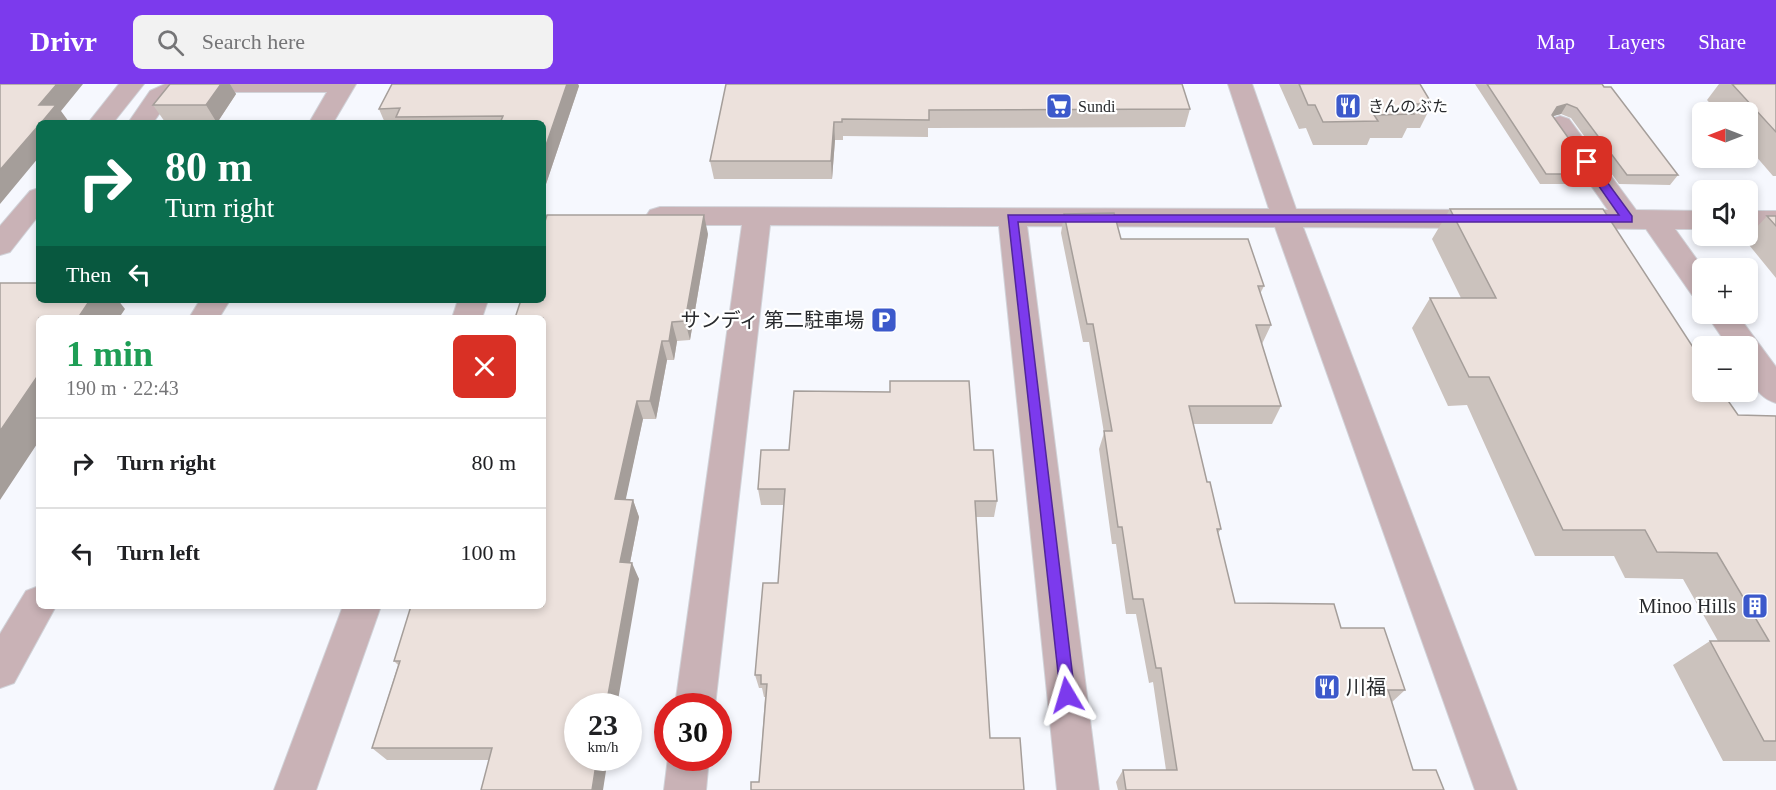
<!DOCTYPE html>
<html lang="en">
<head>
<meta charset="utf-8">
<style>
  :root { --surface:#fff; --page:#f2f2f2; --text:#202124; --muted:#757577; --line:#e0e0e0; --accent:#7c3aed }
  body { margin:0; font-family:"Times New Roman","Noto Sans JP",serif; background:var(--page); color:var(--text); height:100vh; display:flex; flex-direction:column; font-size:22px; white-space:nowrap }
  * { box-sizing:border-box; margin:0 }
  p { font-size:20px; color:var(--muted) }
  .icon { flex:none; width:33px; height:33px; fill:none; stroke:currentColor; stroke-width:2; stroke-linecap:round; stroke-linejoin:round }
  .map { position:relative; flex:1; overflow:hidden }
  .panel { position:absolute; left:36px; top:231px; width:510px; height:294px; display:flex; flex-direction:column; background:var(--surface); border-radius:9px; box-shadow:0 3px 9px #0003 }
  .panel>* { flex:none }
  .banner { position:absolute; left:36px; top:36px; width:510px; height:183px; border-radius:9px; box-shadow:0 3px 9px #0003; background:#0b6e4f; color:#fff; overflow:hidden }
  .needle { width:39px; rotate:270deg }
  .buttons { position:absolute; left:1692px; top:18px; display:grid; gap:12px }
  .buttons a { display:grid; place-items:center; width:66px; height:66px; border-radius:9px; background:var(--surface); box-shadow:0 3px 9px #0003; font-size:30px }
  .speed { position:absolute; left:564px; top:609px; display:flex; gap:12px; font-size:30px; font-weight:700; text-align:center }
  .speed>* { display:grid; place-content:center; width:78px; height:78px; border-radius:50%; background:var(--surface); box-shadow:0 3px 9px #0003; line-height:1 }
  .speed small { font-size:15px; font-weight:400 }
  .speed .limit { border:9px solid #d22; background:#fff; color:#111 }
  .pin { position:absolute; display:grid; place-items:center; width:51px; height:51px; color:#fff; margin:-26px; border-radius:12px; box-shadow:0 3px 9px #0006 }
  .me { position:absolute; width:66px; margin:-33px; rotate:353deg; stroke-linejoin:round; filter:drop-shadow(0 0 4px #0008) }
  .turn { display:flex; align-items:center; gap:21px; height:126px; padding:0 30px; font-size:27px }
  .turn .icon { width:78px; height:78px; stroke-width:2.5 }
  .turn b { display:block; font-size:42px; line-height:51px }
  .then { display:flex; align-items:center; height:57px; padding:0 30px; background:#0003; gap:12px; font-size:22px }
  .round { display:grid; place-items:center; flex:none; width:63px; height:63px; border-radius:9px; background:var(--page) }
  .summary { display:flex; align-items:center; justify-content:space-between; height:102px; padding:0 30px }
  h1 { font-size:36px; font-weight:700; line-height:45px; color:#1e9e55 }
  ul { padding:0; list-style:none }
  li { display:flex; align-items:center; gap:18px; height:90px; padding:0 30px; border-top:2px solid var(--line) }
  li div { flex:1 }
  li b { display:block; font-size:22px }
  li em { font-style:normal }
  header { display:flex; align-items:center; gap:36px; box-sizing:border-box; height:84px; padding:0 30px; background:var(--accent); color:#fff }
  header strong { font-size:28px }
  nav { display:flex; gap:33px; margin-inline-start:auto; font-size:21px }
  .search { width:420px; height:54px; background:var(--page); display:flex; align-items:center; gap:15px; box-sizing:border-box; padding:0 21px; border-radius:9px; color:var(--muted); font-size:22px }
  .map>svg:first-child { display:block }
</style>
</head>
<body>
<header>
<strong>Drivr</strong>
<div class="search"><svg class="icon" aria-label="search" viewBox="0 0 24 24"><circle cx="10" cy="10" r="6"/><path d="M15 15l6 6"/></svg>Search here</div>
<nav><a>Map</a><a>Layers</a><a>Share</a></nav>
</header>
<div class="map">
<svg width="1776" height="706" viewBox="0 0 1776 706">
  <rect width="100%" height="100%" fill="#f6f8fe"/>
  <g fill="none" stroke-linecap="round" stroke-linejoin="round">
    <defs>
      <path id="minor" d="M119 0H144L113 39H88Z
        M165 0H356L333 39H309L327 8H186L168 17 153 39H128L150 7Z
        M1228 0H1252L1296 125 1488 126 1498 129 1502 135 1498 141 1488 144 1303 143 1517 706H1475L1275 143 1027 142 1099 706H1057L999 142 770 141 715 622H675L742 141H660L650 138 646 132 650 126 660 123 1269 125Z
        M1560 32 1569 35 1636 126 1702 127V145H1675L1703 184 1702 214 1692 211 1646 145 1563 144 1553 141 1549 135 1553 129 1563 126H1608L1548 40 1551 35Z
        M39 104V131L10 168 0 171V142L30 107Z
        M1748 127H1776V145H1748Z
        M200 216H230L219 234H189Z
        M458 216H488L482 234H452Z
        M1706 230H1737L1776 283V319C1750 311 1748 286 1748 262H1728Z
        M39 502V522H56L14 599 0 604V550L26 507Z
        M343 522H381L316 706H274Z
        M668 674H709L706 706H664Z"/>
    </defs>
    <use href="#minor" stroke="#d1d3d9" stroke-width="2"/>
    <use href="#minor" fill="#c9b2b6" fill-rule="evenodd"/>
  </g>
  <path fill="#cbc2bd" d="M170 0H230L236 10 217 39 165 38 153 21Z
    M392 0H578L579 2 545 103H543V39H385L379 25Z
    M726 0 1190 25 1185 43 928 44V53L843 52V56H835L832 95H714L710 77Z
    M1279 0H1420L1432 20 1420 44H1407L1402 54H1370L1367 61H1313L1306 44 1299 45Z
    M1475 0H1602L1678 91 1670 101 1619 100 1571 34 1561 30 1553 32 1594 90 1587 100H1540Z
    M1719 0H1776V92H1773L1748 63V28H1718L1707 16Z
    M1450 125 1738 331 1776 332V677H1723L1673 581 1710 557H1718L1683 495 1625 494 1614 472H1535L1467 321 1448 322 1412 244 1430 214H1461L1432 155Z
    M1064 130 1121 155 1264 202 1260 210 1271 241 1262 260 1281 322 1272 340H1193L1207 398 1221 445 1218 449 1235 519 1341 544 1405 606 1391 619 1413 686 1444 706H1118L1116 698 1123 686H1166L1153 598 1149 599 1136 530H1126L1116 460H1112L1099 365 1104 349 1089 258H1083L1061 149Z
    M1767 132H1776V194L1745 156Z
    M708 150 690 256 677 257 674 276H667L656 335H643L625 416H633L639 433 630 479 639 495 489 676H387L372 664 398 581 394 577Z
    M974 366 997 417 994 433H976L759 698 765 613H764L762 604H759L755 591 778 499 784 421H761L758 405Z"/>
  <path fill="#a59e9a" d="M57 0H83L61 27 69 38 68 39H41L39 21Z
    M221 0H230L236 10 217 39 206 21Z
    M567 0H578L579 2 545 103 543 96V70Z
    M1567 20 1561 30 1550 33 1557 23Z
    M834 38 835 56 832 95 831 77Z
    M39 41V73L0 120V86Z
    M704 131 708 150 690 256 685 237Z
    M90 216H118L125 225 119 234H78Z
    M672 238 677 257 674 276 669 257Z
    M662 257 667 276 656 335 650 317Z
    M39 290V357L0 416V347Z
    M637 317 643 335 622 433 615 415Z
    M633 416 639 433 627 494 620 478Z
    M632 479 639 495 617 622H606Z
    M597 674H608L603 706H592Z"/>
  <path fill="#ece1dc" stroke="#a59e9a" stroke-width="1.5" d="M0 0H57L39 21H56L41 39H39V41L0 86Z
    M170 0H221L206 21H153Z
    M392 0H567L543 70V39H500L503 32 396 33 400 24 379 25Z
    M726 0H1182L1190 25 929 26V36L842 35V38H834L831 77H710Z
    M1299 0H1420L1432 20H1408L1414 30 1374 31 1378 37 1323 38 1315 21H1308Z
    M1487 0H1602L1604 3H1611L1678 91H1627L1577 24 1567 20 1557 23 1552 31 1594 90H1546Z
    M1732 0H1776V48Z
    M1450 125H1603L1702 277V308H1722L1738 331 1776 332V657H1764L1710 557H1769L1717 469 1657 468 1645 446H1563L1489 293H1469L1430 214H1496Z
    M1114 129 1121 155H1248L1264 202H1258L1271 241H1256L1281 322H1189L1207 398H1210L1221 445H1217L1235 519 1334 520 1341 544H1384L1405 606H1388L1413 686H1436L1444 706H1126L1123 686H1177L1161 584H1156L1143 515H1133L1122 443H1118L1104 347H1112L1093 240H1087L1064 130Z
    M547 131H704L685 237 672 238 669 257H662L650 317H637L615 415 633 416 620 478 632 479 606 622H578V674H597L592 706H481L492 664H372L400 577H394L411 522H543V234H515L521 216H543V144Z
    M1767 132H1776V142Z
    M0 199H39V216H90L78 234H39V290L0 347Z
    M890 297H969L974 366H993L997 417H975L990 654H1020L1024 706H751V698H759L767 600H761V591H755L763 499H778L785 405H758L761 366H789L794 307 890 308Z"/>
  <path fill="#7c3aed" stroke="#51269a" stroke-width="1.5" d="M1583 76H1591L1632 132V138H1018L1075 611 1073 616 1067 618 1061 616 1008 131H1619L1582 78Z"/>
  <defs>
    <symbol id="supermarket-square" viewBox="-11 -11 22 22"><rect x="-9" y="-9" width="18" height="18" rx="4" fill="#3c59cb" stroke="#fff"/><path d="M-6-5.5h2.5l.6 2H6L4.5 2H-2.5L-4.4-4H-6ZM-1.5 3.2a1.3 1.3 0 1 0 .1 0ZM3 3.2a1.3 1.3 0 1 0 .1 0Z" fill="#fff"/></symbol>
    <symbol id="restaurant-square" viewBox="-11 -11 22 22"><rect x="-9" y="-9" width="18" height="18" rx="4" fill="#3c59cb" stroke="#fff"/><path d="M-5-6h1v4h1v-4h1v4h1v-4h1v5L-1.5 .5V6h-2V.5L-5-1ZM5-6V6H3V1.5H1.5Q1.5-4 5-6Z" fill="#fff"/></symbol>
    <symbol id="parking-square" viewBox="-11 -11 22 22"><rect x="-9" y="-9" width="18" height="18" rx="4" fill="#3c59cb" stroke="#fff"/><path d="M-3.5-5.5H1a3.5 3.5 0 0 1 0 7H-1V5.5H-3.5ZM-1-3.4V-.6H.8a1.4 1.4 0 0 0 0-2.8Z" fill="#fff"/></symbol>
    <symbol id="building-square" viewBox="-11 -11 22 22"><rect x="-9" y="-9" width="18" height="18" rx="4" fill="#3c59cb" stroke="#fff"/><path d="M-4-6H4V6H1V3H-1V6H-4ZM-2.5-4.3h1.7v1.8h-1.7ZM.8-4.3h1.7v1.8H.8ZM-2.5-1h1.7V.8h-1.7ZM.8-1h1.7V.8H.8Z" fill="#fff"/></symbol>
  </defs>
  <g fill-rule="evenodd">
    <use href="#supermarket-square" x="1044" y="7" width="30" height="30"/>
    <use href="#restaurant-square" x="1333" y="7" width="30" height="30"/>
    <use href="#parking-square" x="869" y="221" width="30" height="30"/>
    <use href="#building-square" x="1740" y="507" width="30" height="30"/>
    <use href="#restaurant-square" x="1312" y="588" width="30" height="30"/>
  </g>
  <g text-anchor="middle" stroke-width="4.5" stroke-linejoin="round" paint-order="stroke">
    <g font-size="16" fill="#292b2e" stroke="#fff" text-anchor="start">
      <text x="1078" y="28">Sundi</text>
      <text x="1368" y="28">きんのぶた</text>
    </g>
    <g font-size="20" fill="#292b2e" stroke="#fff" text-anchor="end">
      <text x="864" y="243">サンディ 第二駐車場</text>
      <text x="1736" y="529">Minoo Hills</text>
      <text x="1346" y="610" text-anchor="start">川福</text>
    </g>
  </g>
</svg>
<div class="buttons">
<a><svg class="needle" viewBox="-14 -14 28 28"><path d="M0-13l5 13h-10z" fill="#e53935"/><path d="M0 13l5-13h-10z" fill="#757577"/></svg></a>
<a><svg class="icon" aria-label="sound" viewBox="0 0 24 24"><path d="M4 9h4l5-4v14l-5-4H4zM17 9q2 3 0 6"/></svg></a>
<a>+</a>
<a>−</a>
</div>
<div class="speed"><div>23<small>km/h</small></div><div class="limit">30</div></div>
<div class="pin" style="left:1587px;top:78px;background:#d93025"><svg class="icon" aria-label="arrive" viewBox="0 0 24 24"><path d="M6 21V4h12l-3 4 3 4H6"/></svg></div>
<svg class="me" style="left:1067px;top:611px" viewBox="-20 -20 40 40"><path d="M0-17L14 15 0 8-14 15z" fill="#7c3aed" stroke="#fff" stroke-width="4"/></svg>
<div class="banner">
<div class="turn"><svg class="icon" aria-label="right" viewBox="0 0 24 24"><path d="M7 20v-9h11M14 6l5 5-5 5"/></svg><div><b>80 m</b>Turn right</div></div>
<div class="then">Then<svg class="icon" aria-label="left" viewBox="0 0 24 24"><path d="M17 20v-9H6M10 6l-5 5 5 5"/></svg></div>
</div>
<section class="panel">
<div class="summary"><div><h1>1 min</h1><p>190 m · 22:43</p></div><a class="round" style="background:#d93025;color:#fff"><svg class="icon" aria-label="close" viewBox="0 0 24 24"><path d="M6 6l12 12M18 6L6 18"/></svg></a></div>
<ul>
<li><svg class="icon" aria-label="right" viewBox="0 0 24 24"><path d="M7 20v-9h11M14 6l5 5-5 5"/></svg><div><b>Turn right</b></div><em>80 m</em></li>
<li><svg class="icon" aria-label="left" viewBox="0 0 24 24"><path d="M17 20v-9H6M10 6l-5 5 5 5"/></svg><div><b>Turn left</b></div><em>100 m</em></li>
</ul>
</section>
</div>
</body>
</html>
